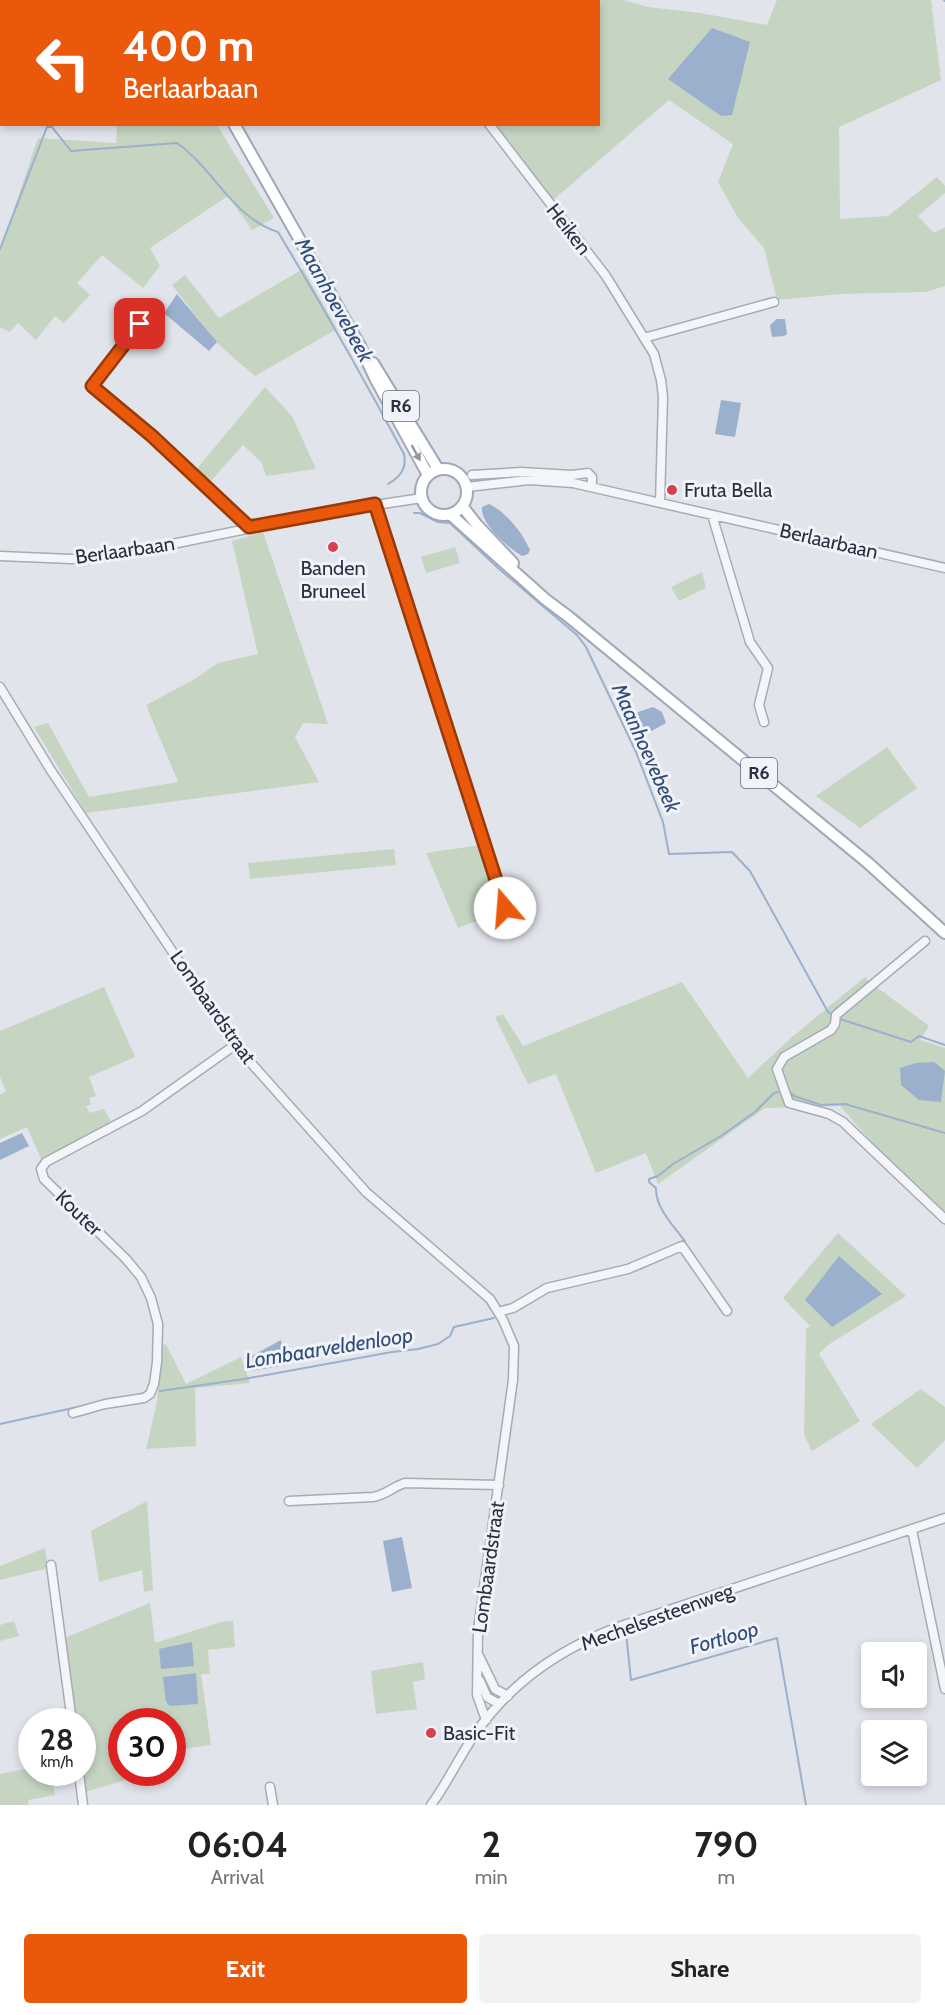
<!DOCTYPE html>
<html lang="en">
<head>
<meta charset="utf-8">
<style>
  :root { --surface:#fff; --page:#f2f2f2; --text:#222; --muted:#767676; --accent:#ea580c }
  body { margin:0; font-family:Cabin,sans-serif; background:var(--page); color:var(--text); height:100vh; display:flex; flex-direction:column; font-size:22px; white-space:nowrap }
  * { box-sizing:border-box; margin:0 }
  p { font-size:20px; color:var(--muted) }
  .icon { flex:none; width:33px; height:33px; fill:none; stroke:currentColor; stroke-width:2; stroke-linecap:round; stroke-linejoin:round }
  .map { position:relative; height:1805px; overflow:hidden }
  .panel { display:flex; flex-direction:column; background:var(--surface); flex:1 }
  .panel>* { flex:none }
  .top-card { position:absolute; left:0px; top:0px; width:600px; height:126px; box-shadow:0 3px 9px #0003; background:#ea580c; color:#fff; overflow:hidden }
  .controls { position:absolute; left:861px; top:1642px; display:grid; gap:12px }
  .controls a { display:grid; place-items:center; width:66px; height:66px; border-radius:6px; background:var(--surface); box-shadow:0 3px 9px #0003; font-size:30px }
  .speed { position:absolute; left:18px; top:1708px; display:flex; gap:12px; font-size:30px; font-weight:700; text-align:center }
  .speed>* { display:grid; place-content:center; width:78px; height:78px; border-radius:50%; background:var(--surface); box-shadow:0 3px 9px #0003; line-height:1 }
  .speed small { font-size:15px; font-weight:400 }
  .speed .limit { border:9px solid #d22; background:#fff; color:#111 }
  .pin { position:absolute; display:grid; place-items:center; width:51px; height:51px; color:#fff; margin:-26px; border-radius:12px; box-shadow:0 3px 9px #0006 }
  .me { position:absolute; width:66px; margin:-33px; rotate:342deg; stroke-linejoin:round; filter:drop-shadow(0 0 4px #0008) }
  .turn { display:flex; align-items:center; gap:21px; height:126px; padding:0 24px; font-size:27px }
  .turn .icon { width:78px; height:78px; stroke-width:2.5 }
  .turn b { display:block; font-size:42px; line-height:51px }
  .eta { display:flex; justify-content:space-evenly; align-items:center; height:102px; text-align:center }
  .eta b { font-size:36px; font-weight:700; line-height:42px }
  .button { display:flex; gap:12px; margin-top:auto; padding:12px 24px }
  .button a { flex:1; height:69px; border-radius:6px; background:var(--accent); color:#fff; font-size:24px; font-weight:700; line-height:69px; text-align:center }
  .button a+a { background:var(--page); color:var(--text) }
  .map>svg:first-child { display:block }
</style>
</head>
<body>
<div class="map">
<svg width="945" height="1805" viewBox="0 0 945 1805">
  <rect width="100%" height="100%" fill="#e1e4ea"/>
  <path fill="#c5d5c2" d="M543 0H623L648 7 700 13 767 25 777 0H931L941 80 839 127 840 219 888 216 937 177 945 186V193L918 216 934 233 945 227V286L926 292 841 294 777 300 764 248 738 218 718 182 733 144 669 100 553 200 496 125 598 124V2L541 1Z
    M117 125H217L274 218 252 230 228 196 150 248 160 266 143 288 102 255 77 283 90 295 65 322 63 323 55 316 36 340 18 323 10 332 0 327V250L38 138 116 143Z
    M303 269 337 329 255 376 218 344 172 285 185 275 219 318Z
    M265 387 292 416 316 469 266 476 262 463 243 445 209 483 195 471Z
    M263 532 328 724 303 723 295 737 319 782 86 813 34 727 48 723 89 797 178 782 146 705 195 679 218 663 258 654 232 541Z
    M455 547 460 563 426 573 421 557Z
    M702 572 706 588 679 601 671 587Z
    M887 747 917 788 860 828 816 796Z
    M481 845 501 912 458 928 426 853Z
    M394 849 396 865 250 879 248 863Z
    M865 977 871 983 929 1026 920 1040 945 1048V1226L840 1106 765 1108 658 1184 646 1153 596 1173 556 1074 528 1084 495 1017 503 1014 523 1046 682 982 748 1078 792 1037Z
    M104 987 135 1057 89 1077 96 1096 89 1098 91 1105 86 1106 90 1113 104 1109 112 1124 42 1161 27 1127 0 1139V1095L6 1091 0 1077V1031Z
    M838 1233 906 1296 828 1345 819 1354 860 1421 812 1451 804 1435 806 1329 810 1326 783 1298Z
    M166 1344 186 1384 241 1357 250 1383 195 1388 196 1446 146 1449 157 1402 162 1345Z
    M921 1389 945 1407V1440L917 1468 871 1424Z
    M147 1501 153 1590 144 1592 142 1570 99 1582 91 1531Z
    M45 1548 48 1568 0 1580V1566Z
    M150 1603 155 1643 221 1622 233 1621 235 1647 208 1650 210 1674H201L211 1745 173 1750 172 1722H122V1773H150L85 1792 82 1773V1722H75L62 1639Z
    M14 1621 19 1636 0 1641V1625Z
    M423 1662 425 1679 413 1682 417 1709 376 1714 371 1671Z
    M31 1768 32 1773H34L35 1778 51 1775 55 1795 28 1800 29 1805H0V1774Z"/>
  <path fill="#9ab0cc" d="M712 28 750 42 732 115 721 116 668 79Z
    M177 294 217 342 209 351 164 313Z
    M777 319H785L787 334 784 336 772 337 770 325Z
    M721 400 741 403 735 437 715 434Z
    M489 504C506 512 522 532 530 550L528 554 522 556C509 548 480 524 482 507Z
    M653 707 662 712 666 723 637 739 628 718 632 714Z
    M934 1062 945 1071 941 1102 919 1100 901 1085 900 1068 916 1063Z
    M22 1133 29 1146 0 1160V1143Z
    M839 1256 882 1294 832 1327 805 1300Z
    M281 1340 286 1365 251 1371 246 1359Z
    M402 1537 412 1588 392 1592 383 1541Z
    M192 1642 194 1666 161 1669 159 1649Z
    M196 1673 198 1704 170 1706 166 1702 163 1677Z"/>
  <g fill="none" stroke-linecap="round" stroke-linejoin="round">
    <path stroke="#9ab0cc" stroke-width="2" d="M944 0 945 1
      M0 249 47 127H52L71 151 177 143C214 169 233 218 278 232 322 305 364 379 404 454 407 469 400 477 388 484
      M414 513H420L438 522 450 523 498 568 577 635 586 647 636 752 663 822 669 854 732 852 750 871 828 1012 843 1020 911 1042 919 1036 945 1045
      M788 1090 794 1096 821 1105 845 1104 945 1133
      M685 1241C674 1227 655 1207 656 1188L649 1182V1179L658 1176 673 1164 721 1136 755 1112 774 1093 778 1092
      M640 1269 654 1262
      M507 1314 515 1311
      M160 1391 244 1379 392 1352 418 1349 438 1344 450 1336 454 1327 494 1318
      M132 1396 144 1393
      M0 1424 91 1404
      M626 1633 631 1680 777 1638 806 1805"/>
    <defs>
      <path id="minor" d="M384 0 388 2
        M489 124 606 276 654 354 661 380 663 397 660 502
        M153 307 92 386 152 436 249 527
        M644 338 774 302
        M472 475 522 472 572 475 588 473 592 477V486
        M467 487 529 480 573 483 945 568
        M375 504 505 908
        M712 515 750 642 768 668 759 705 764 722
        M0 556 71 559 113 556 336 511 422 498
        M0 687 50 769 235 1045 366 1192 490 1299 503 1320 514 1346 513 1380 478 1630 477 1695 486 1720
        M925 941 836 1015 835 1024 831 1030 784 1057 777 1069 789 1103 829 1114 843 1122 945 1219
        M498 1312 513 1308 547 1288 628 1269 682 1246 727 1311
        M73 1413 105 1404 144 1398 150 1394 154 1384 157 1362 158 1324 151 1298 141 1277 126 1259 44 1179 41 1169 46 1162 142 1111 235 1045
        M289 1501 373 1497C388 1494 392 1487 405 1483L499 1485
        M912 1530 945 1689
        M51 1565 72 1722
        M479 1656 495 1689 508 1696
        M480 1681 487 1697 499 1704
        M79 1773 83 1805
        M270 1787 273 1805
        M431 1805C448 1782 459 1757 475 1734 511 1682 563 1647 621 1626L945 1518"/>
      <path id="major" d="M157 0 158 2
        M234 124 360 346 375 378 428 475
        M373 363 438 469
        M421 492a23 23 0 1 1 46 0a23 23 0 1 1-46 0Z
        M462 506 477 525 513 563
        M450 514 545 599 569 617 868 863 945 933"/>
    </defs>
    <use href="#minor" stroke="#a6abb5" stroke-width="11"/>
    <use href="#major" stroke="#a0a8b7" stroke-width="14"/>
    <use href="#minor" stroke="#f4f5f8" stroke-width="8"/>
    <use href="#major" stroke="#fff" stroke-width="10"/>
  </g>
  <defs><path id="oneway-solid" d="M-6-.8H1V-3.2L6.5 0L1 3.2V.8H-6Z" transform="scale(1.5)"/></defs>
  <use fill="#9498a1" href="#oneway-solid" transform="translate(416 453) rotate(61)"/>
  <g fill="none" stroke-linecap="round" stroke-linejoin="round">
    <defs>
      <path id="route" d="M140 324 92 386 152 436 249 527 375 504 505 908"/>
    </defs>
    <use href="#route" stroke="#983908" stroke-width="15"/>
    <use href="#route" stroke="#ea580c" stroke-width="10"/>
  </g>
  <g fill="#d5414e" stroke="#f1f3f8" stroke-width="2">
    <circle cx="672" cy="490" r="6"/>
    <circle cx="333" cy="547" r="6"/>
    <circle cx="431" cy="1733" r="6"/>
  </g>
  <g text-anchor="middle" stroke-width="6" stroke-linejoin="round" paint-order="stroke">
    <g fill="#f1f3f8" stroke="#646b79" stroke-width="1.5">
      <rect x="383" y="391" width="36" height="30" rx="4.5"/>
      <rect x="741" y="758" width="36" height="30" rx="4.5"/>
    </g>
    <g font-size="18" font-weight="bold" fill="#283143">
      <text x="401" y="412">R6</text>
      <text x="759" y="779">R6</text>
    </g>
    <g font-size="20" fill="#283143" stroke="#f1f3f8">
      <text transform="translate(569 229) rotate(52)" y="7">Heiken</text>
      <text transform="translate(829 541) rotate(13)" y="7">Berlaarbaan</text>
      <text transform="translate(125 550) rotate(-8)" y="7">Berlaarbaan</text>
      <text transform="translate(213 1007) rotate(55)" y="7">Lombaardstraat</text>
      <text transform="translate(79 1213) rotate(44)" y="7">Kouter</text>
      <text transform="translate(488 1567) rotate(-82)" y="7">Lombaardstraat</text>
      <text transform="translate(657 1617) rotate(-20)" y="7">Mechelsesteenweg</text>
    </g>
    <g font-size="20" fill="#283143" stroke="#f1f3f8" text-anchor="start">
      <text x="684" y="497">Fruta Bella</text>
      <text x="333" y="575" text-anchor="middle">Banden<tspan x="333" dy="23">Bruneel</tspan></text>
      <text x="443" y="1740">Basic-Fit</text>
    </g>
    <g font-size="21" font-style="italic" fill="#304d79" stroke="#f1f3f8">
      <text transform="translate(334 300) rotate(61)" y="7">Maanhoevebeek</text>
      <text transform="translate(646 748) rotate(66)" y="7">Maanhoevebeek</text>
      <text transform="translate(329 1348) rotate(-9)" y="7">Lombaarveldenloop</text>
      <text transform="translate(724 1638) rotate(-16)" y="7">Fortloop</text>
    </g>
  </g>
</svg>
<div class="controls">
<a><svg class="icon" aria-label="sound" viewBox="0 0 24 24"><path d="M4 9h4l5-4v14l-5-4H4zM17 9q2 3 0 6"/></svg></a>
<a><svg class="icon" aria-label="layers" viewBox="0 0 24 24"><path d="M12 4l9 5-9 5-9-5zM3 14l9 5 9-5"/></svg></a>
</div>
<div class="speed"><div>28<small>km/h</small></div><div class="limit">30</div></div>
<div class="pin" style="left:140px;top:324px;background:#d93025"><svg class="icon" aria-label="arrive" viewBox="0 0 24 24"><path d="M6 21V4h12l-3 4 3 4H6"/></svg></div>
<svg class="me" style="left:505px;top:908px" viewBox="-20 -20 40 40"><circle r="19" fill="#fff"/><path d="M0-13L10 11 0 6-10 11z" fill="#ea580c"/></svg>
<div class="top-card">
<div class="turn"><svg class="icon" aria-label="left" viewBox="0 0 24 24"><path d="M17 20v-9H6M10 6l-5 5 5 5"/></svg><div><b>400 m</b>Berlaarbaan</div></div>
</div>
</div>
<section class="panel">
<div class="eta">
<div><b>06:04</b><p>Arrival</p></div>
<div><b>2</b><p>min</p></div>
<div><b>790</b><p>m</p></div>
</div>
<div class="button"><a>Exit</a><a>Share</a></div>
</section>
</body>
</html>
